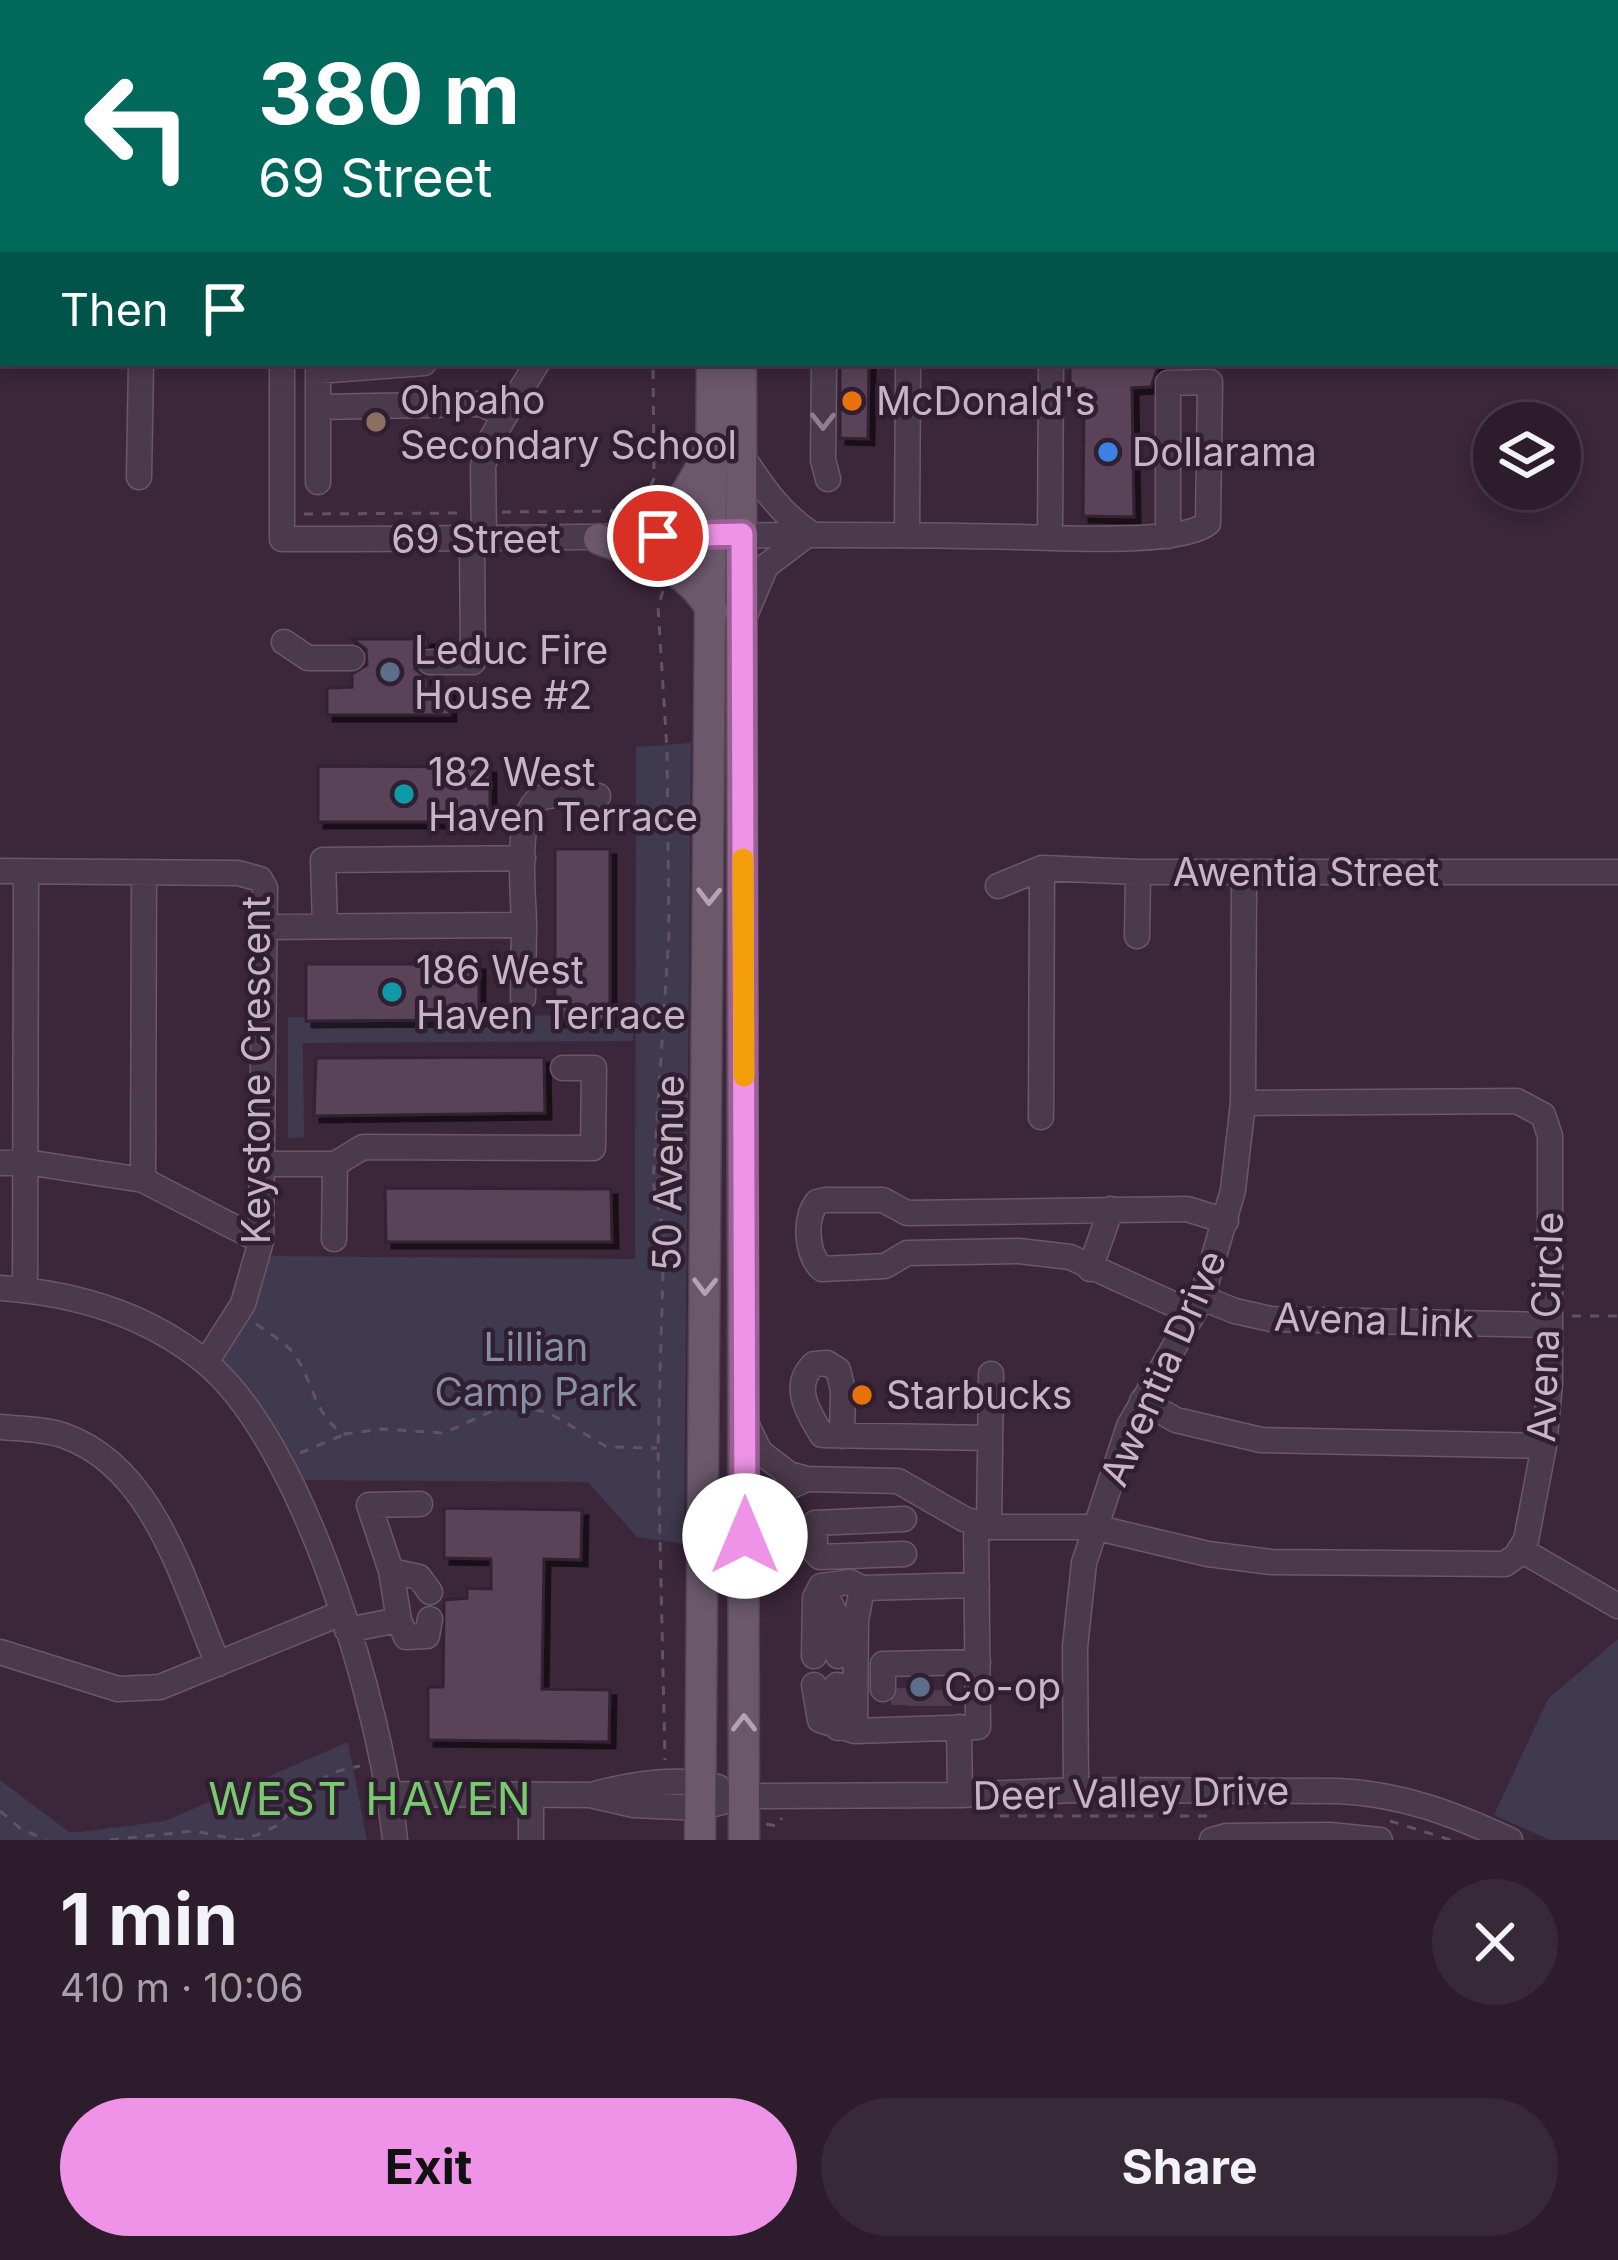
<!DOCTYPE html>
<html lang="en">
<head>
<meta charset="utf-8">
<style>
  :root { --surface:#2c1c2c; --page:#382938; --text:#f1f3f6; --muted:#a6a1a9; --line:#483a48; --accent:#ee93e7 }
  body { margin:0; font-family:Inter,sans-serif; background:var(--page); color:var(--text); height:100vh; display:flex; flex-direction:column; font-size:45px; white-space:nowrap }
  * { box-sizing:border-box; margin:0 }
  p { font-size:39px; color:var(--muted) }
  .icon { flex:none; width:66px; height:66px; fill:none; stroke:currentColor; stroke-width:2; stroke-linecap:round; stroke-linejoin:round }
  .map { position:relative; height:1840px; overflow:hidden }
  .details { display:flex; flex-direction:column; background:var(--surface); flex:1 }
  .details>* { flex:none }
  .top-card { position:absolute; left:0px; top:0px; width:1620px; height:366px; box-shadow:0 6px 18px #0003,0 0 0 3px var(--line); background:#00695c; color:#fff; overflow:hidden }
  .controls { position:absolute; left:1473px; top:402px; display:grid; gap:24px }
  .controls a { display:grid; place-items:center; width:108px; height:108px; border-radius:50%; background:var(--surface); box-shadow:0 6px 18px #0003,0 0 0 3px var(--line); font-size:60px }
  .pin { position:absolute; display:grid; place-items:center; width:102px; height:102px; color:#fff; margin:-51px; border:6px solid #fff; border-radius:50%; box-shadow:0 3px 12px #0007 }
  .me { position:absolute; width:132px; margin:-66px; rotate:0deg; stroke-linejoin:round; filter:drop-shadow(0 0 9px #0008) }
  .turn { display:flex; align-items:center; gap:42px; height:252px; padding:0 60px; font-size:54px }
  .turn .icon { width:156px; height:156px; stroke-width:2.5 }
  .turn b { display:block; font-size:84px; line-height:102px }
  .then { display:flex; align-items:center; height:114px; padding:0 60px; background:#0003; gap:24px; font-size:45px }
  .round { display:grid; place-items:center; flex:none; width:126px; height:126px; border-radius:63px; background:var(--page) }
  .headline { display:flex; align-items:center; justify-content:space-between; height:204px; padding:0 60px }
  h1 { font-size:72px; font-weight:700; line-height:90px }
  .primary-button { display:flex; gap:24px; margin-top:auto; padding:24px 60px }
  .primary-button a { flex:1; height:138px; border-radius:72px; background:var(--accent); color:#111; font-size:48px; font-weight:700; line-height:138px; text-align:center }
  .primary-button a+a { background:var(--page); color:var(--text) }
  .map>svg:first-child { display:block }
</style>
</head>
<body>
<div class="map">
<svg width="1618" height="1840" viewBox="0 0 1618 1840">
  <defs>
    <filter id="shadow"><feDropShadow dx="6" dy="6" stdDeviation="0" flood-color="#0009"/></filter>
  </defs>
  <rect width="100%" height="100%" fill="#3b263a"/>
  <path fill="#403a50" d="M691 743 684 1544 637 1537 588 1482 288 1480 206 1362 257 1256 635 1259 636 747Z
    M633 1015V1041L303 1043 304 1137 288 1138V1017Z
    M1618 1639V1840H1550L1494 1815 1548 1699Z
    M348 1742 367 1840H0V1780L69 1832H80L165 1821Z"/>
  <path fill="#5a4259" stroke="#322132" stroke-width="3" filter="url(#shadow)" d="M840 363 869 364 868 439 840 438Z
    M1070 363H1159L1151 387 1132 388 1134 517 1083 516 1084 388 1070 389Z
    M352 639H428V646L415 655V669L428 678V687L450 686V715H327V688L352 687V674L367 665 366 649Z
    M318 766 490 767V822H318Z
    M555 849H610V1020L555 1021Z
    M306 964H479V1020L306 1021Z
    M544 1057 545 1113 314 1116 316 1058Z
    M385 1188 611 1189 612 1242H386Z
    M444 1508 582 1510 581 1560 544 1559 542 1689 610 1690 609 1742 428 1740V1687H443L444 1600 467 1598V1588L491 1589V1559L444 1558Z"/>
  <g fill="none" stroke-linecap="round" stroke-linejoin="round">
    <path stroke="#503b4f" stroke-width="24" stroke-dasharray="24 12" stroke-linecap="butt" d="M920 1690V1706
      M940 1690V1706
      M903 1705V1688"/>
    <defs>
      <path id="minor" d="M878 0V3
        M239 3H347
        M813 3V0
        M924 3V0
        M959 3V0
        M1103 3V0
        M282 363V539C528 540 774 531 1021 537 1058 538 1184 545 1208 523L1210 382 1168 383V536
        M318 363V407L483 404 504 416
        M824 363 823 460 828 479
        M318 371 424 363
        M318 407V482
        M741 454C761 485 779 512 810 533
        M139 477 141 363
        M907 534 908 363
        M1050 538 1051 363
        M484 540 483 466 491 439 537 363
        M746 613 766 566 807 535
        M284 642 308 658H352
        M430 662H473L472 540
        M0 871 238 873 260 879 265 888 261 1241 243 1304 206 1362
        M998 886 1042 868 1138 872H1618
        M524 925C524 898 513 809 541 798 557 792 582 796 598 796
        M325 926 323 860 523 858
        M264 927 524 925 523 998
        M1137 936 1138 872
        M1041 1117 1042 868
        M0 1163 26 1162 143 1180 261 1241
        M261 1164H335L363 1147 593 1148 594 1068H563
        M143 1180 144 872
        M1226 1221 1187 1209 907 1213 883 1200H825L817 1202C804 1219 806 1254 822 1269L885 1266 907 1253 1019 1251 1070 1257 1175 1305 1202 1298 1235 1311 1271 1319 1549 1325
        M334 1239 335 1164
        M1090 1269 1111 1209
        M0 1288C74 1293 146 1314 204 1361 306 1444 382 1712 395 1840
        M25 1290 26 872
        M1142 1401 1176 1420 1261 1440 1544 1446
        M745 1421 760 1452 789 1474 807 1479 898 1481 964 1519 989 1527H1094L1208 1554 1271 1562 1505 1564 1516 1556 1526 1540 1544 1446 1550 1384V1136L1543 1115 1517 1101 1243 1103
        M0 1427C22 1429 45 1429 65 1436 155 1468 184 1585 218 1664
        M842 1436 843 1390 838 1370 827 1363 814 1364C791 1386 808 1412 822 1435L990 1438
        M420 1504 369 1505 391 1571 419 1577 430 1592
        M904 1519 815 1523V1552L820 1557 904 1554
        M976 1525 978 1727 855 1731 856 1621 862 1588 977 1585
        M989 1527 991 1374
        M746 1535 769 1496 807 1479
        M1521 1550 1618 1606
        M391 1571 399 1620 406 1637 427 1636 430 1619
        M821 1586 835 1613 838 1656
        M347 1630 399 1620
        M0 1652 118 1689 160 1687 342 1613
        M814 1656 815 1598 821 1586 850 1582 862 1588
        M814 1685 820 1720 855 1731
        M837 1685 838 1728
        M883 1689V1664L978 1662
        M959 1727 960 1795
        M1076 1790 1075 1647 1084 1563 1129 1426 1202 1298 1233 1190 1243 1103 1244 872
        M598 1793C635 1784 681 1776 718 1787
        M390 1794 590 1795 634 1805 700 1808 744 1796 960 1795 1076 1790 1339 1791C1402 1794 1454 1814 1510 1840
        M531 1795V1840
        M1212 1840 1226 1836 1330 1835 1380 1840"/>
      <path id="major" d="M711 0V3
        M741 3V0
        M741 363 744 1840
        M629 537C672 524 691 489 709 451
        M599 539C645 556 688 565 712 611
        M700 1840 712 363"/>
    </defs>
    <use href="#minor" stroke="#695868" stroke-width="27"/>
    <use href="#major" stroke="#544354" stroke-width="33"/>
    <path stroke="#5f5466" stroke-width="3" stroke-dasharray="9 9" stroke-linecap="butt" d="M653 0V3
      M644 503 654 478 653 363
      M502 512 624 511
      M304 514 462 513
      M663 591 658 607 667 750 669 933 653 1182 664 1235 658 1448 665 1760
      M1572 1316H1618
      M256 1324C269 1333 284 1341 294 1354 313 1380 314 1416 344 1434L382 1429 444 1433 501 1407 516 1405 549 1413 607 1447 657 1448
      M300 1453 343 1435
      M0 1811 21 1829 46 1840
      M1000 1816H1212
      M1390 1821 1451 1840
      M766 1824 776 1826 782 1818
      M110 1840 194 1831 240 1840 257 1835 278 1825 314 1784 334 1772 360 1766"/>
    <use href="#minor" stroke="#4b3a4b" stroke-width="24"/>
    <use href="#major" stroke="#6b586b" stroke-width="30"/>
  </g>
  <defs><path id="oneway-chevron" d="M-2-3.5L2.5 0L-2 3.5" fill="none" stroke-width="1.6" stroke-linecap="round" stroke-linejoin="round" transform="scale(3)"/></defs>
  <use stroke="#8f7e8e" href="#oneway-chevron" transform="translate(823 421) rotate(90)"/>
  <g stroke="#b5a2b3">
    <use href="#oneway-chevron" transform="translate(709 896) rotate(91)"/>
    <use href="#oneway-chevron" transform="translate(705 1286) rotate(91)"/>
    <use href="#oneway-chevron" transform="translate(744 1723) rotate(-90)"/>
  </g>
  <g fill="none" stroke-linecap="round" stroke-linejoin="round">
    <defs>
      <path id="route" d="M658 536 742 534 745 1536"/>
    </defs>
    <use href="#route" stroke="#9b6096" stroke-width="30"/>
    <use href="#route" stroke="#ee93e7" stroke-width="21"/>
    <path stroke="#f59e0b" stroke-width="21" d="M743 859 744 1076"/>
  </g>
  <g fill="#e8710a" stroke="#301f30" stroke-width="4.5">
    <circle cx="852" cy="401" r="12"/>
    <circle cx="862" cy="1395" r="12"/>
  </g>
  <circle fill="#8d6e63" stroke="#301f30" stroke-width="4.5" cx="376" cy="422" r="12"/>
  <circle fill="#3f7fe0" stroke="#301f30" stroke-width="4.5" cx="1108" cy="452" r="12"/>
  <g fill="#5c6f8a" stroke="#301f30" stroke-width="4.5">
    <circle cx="390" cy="672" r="12"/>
    <circle cx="920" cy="1687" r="12"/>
  </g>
  <g fill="#0f9aa8" stroke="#301f30" stroke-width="4.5">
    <circle cx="404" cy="794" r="12"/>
    <circle cx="392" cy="992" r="12"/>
  </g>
  <g text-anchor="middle" stroke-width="9" stroke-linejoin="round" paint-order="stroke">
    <g font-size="39" fill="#c7b5c5" stroke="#301f30" text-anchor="start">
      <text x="400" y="414">Ohpaho<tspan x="400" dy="45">Secondary School</tspan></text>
      <text x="876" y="415">McDonald's</text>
      <text x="1132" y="466">Dollarama</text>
      <text x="414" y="664">Leduc Fire<tspan x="414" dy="45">House #2</tspan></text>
      <text x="428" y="786">182 West<tspan x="428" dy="45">Haven Terrace</tspan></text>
      <text x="416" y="984">186 West<tspan x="416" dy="45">Haven Terrace</tspan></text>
      <text x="886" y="1409">Starbucks</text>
      <text x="944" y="1701">Co-op</text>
    </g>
    <g font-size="39" fill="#c7b5c5" stroke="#301f30">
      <text x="476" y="553">69 Street</text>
      <text x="1306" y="886">Awentia Street</text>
      <text transform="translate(256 1070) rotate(-90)" y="14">Keystone Crescent</text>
      <text transform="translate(668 1173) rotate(-89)" y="14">50 Avenue</text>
      <text transform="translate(1374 1320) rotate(2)" y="14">Avena Link</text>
      <text transform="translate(1545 1327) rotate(-88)" y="14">Avena Circle</text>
      <text transform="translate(1163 1368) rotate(-66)" y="14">Awentia Drive</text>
      <text transform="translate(1131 1793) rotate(-1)" y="14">Deer Valley Drive</text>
    </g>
    <g font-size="39" fill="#858fa5" stroke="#301f30">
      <text x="536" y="1361">Lillian<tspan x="536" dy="45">Camp Park</tspan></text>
    </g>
    <g font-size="45" letter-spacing="3" fill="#77ca6d" stroke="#301f30">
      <text x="371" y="1815">WEST HAVEN</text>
    </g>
  </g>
</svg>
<div class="controls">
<a><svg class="icon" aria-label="layers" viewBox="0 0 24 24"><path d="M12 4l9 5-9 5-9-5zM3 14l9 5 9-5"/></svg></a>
</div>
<div class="pin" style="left:658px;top:536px;background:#d93025"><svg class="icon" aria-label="arrive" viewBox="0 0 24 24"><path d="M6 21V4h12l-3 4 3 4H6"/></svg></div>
<svg class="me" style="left:745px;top:1536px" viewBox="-20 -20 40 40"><circle r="19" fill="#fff"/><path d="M0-13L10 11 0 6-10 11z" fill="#ee93e7"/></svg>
<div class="top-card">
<div class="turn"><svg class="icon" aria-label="left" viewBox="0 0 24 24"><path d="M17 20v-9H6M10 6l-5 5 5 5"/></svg><div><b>380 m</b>69 Street</div></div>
<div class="then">Then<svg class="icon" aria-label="arrive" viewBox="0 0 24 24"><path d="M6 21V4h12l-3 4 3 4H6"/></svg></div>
</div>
</div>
<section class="details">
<div class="headline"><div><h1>1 min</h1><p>410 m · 10:06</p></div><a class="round"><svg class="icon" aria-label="close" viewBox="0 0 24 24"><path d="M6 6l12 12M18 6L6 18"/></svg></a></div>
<div class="primary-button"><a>Exit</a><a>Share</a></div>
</section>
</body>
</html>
